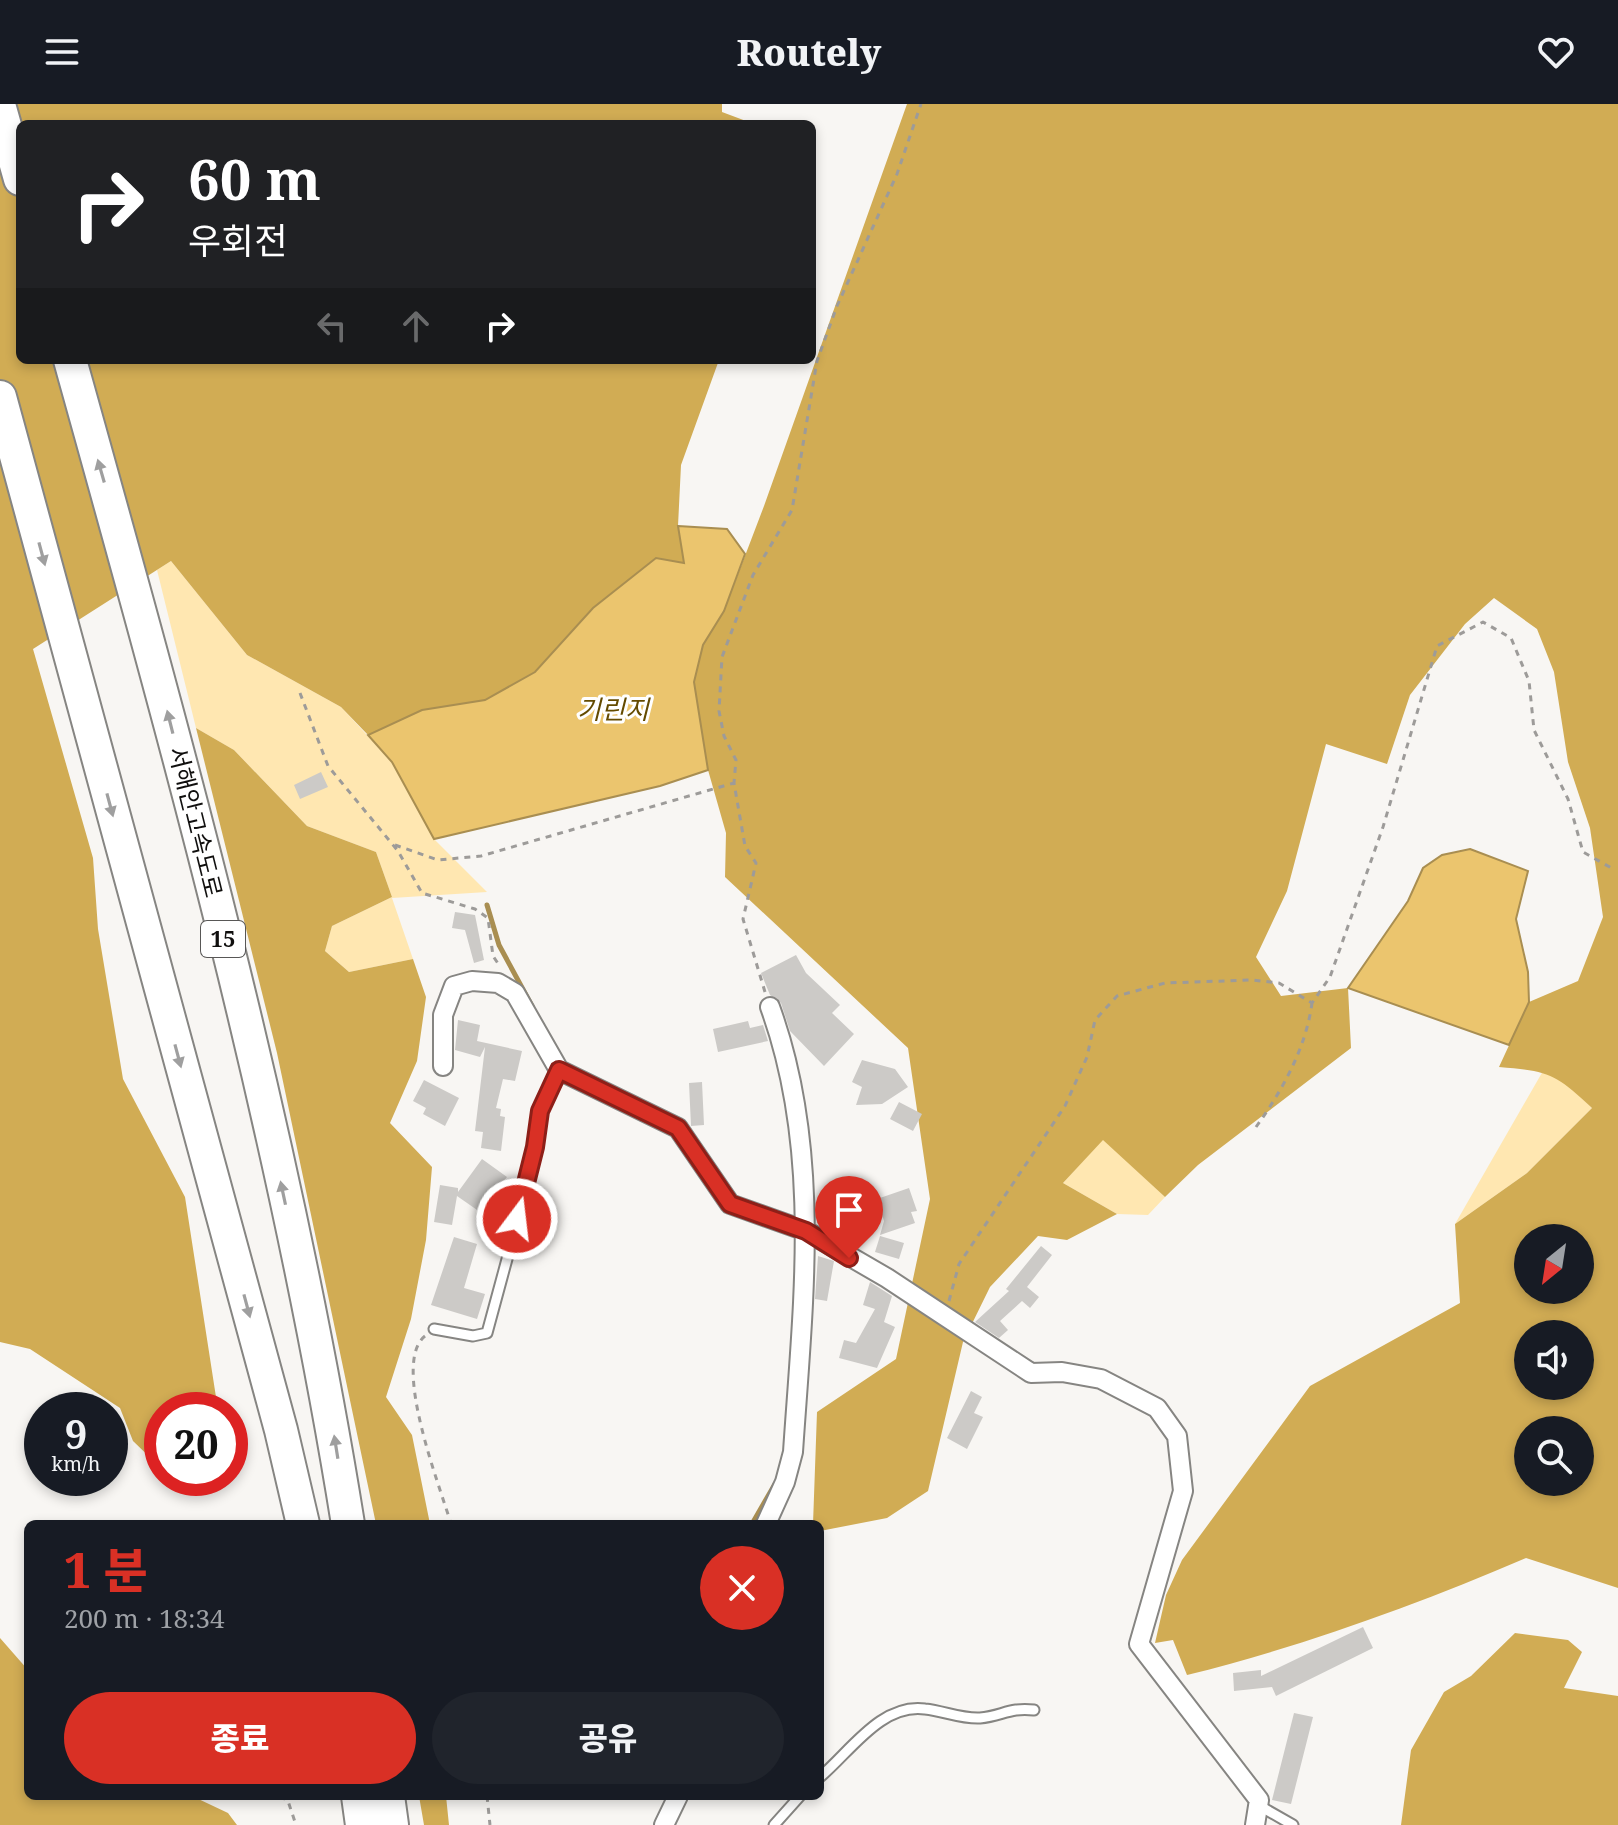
<!DOCTYPE html>
<html lang="ko">
<head>
<meta charset="utf-8">
<style>
  :root { --surface:#171b24; --page:#20242c; --text:#f1f3f6; --muted:#9ea1a6; --accent:#d93025 }
  body { margin:0; font-family:"Noto Serif","Noto Sans KR",serif; background:var(--page); color:var(--text); height:100vh; display:flex; flex-direction:column; font-size:30px; white-space:nowrap }
  * { box-sizing:border-box; margin:0 }
  p { font-size:26px; color:var(--muted) }
  .icon { flex:none; width:44px; height:44px; fill:none; stroke:currentColor; stroke-width:2; stroke-linecap:round; stroke-linejoin:round }
  .map { position:relative; flex:1; overflow:hidden }
  .sheet { position:absolute; left:24px; top:1416px; width:800px; height:280px; display:flex; flex-direction:column; background:var(--surface); border-radius:12px; box-shadow:0 4px 12px #0003 }
  .sheet>* { flex:none }
  .guide { position:absolute; left:16px; top:16px; width:800px; height:244px; border-radius:12px; box-shadow:0 4px 12px #0003; background:#202124; color:#fff; overflow:hidden }
  .needle { width:52px; rotate:210deg }
  .fabs { position:absolute; left:1514px; top:1120px; display:grid; gap:16px }
  .fabs a { display:grid; place-items:center; width:80px; height:80px; border-radius:50%; background:var(--surface); box-shadow:0 4px 12px #0003; font-size:40px }
  .speed { position:absolute; left:24px; top:1288px; display:flex; gap:16px; font-size:40px; font-weight:700; text-align:center }
  .speed>* { display:grid; place-content:center; width:104px; height:104px; border-radius:50%; background:var(--surface); box-shadow:0 4px 12px #0003; line-height:1 }
  .speed small { font-size:20px; font-weight:400 }
  .speed .limit { border:12px solid #d22; background:#fff; color:#111 }
  .pin { position:absolute; display:grid; place-items:center; width:68px; height:68px; color:#fff; margin:-82px -34px; border-radius:50% 50% 50% 0; rotate:-45deg; box-shadow:0 0 8px #0007 }
  .pin .icon { rotate:45deg }
  .me { position:absolute; width:88px; margin:-44px; rotate:15deg; stroke-linejoin:round; filter:drop-shadow(0 0 6px #0008) }
  .turn { display:flex; align-items:center; gap:28px; height:168px; padding:0 40px; font-size:36px }
  .turn .icon { width:104px; height:104px; stroke-width:2.5 }
  .turn b { display:block; font-size:56px; line-height:68px }
  .lanes { display:flex; align-items:center; height:76px; padding:0 40px; background:#0003; justify-content:center; gap:40px; direction:ltr }
  .lanes .off { opacity:.35 }
  .round { display:grid; place-items:center; flex:none; width:84px; height:84px; border-radius:42px; background:var(--page) }
  .summary { display:flex; align-items:center; justify-content:space-between; height:136px; padding:0 40px }
  h1 { font-size:48px; font-weight:800; line-height:60px; color:var(--accent) }
  .action { display:flex; gap:16px; margin-top:auto; padding:16px 40px }
  .action a { flex:1; height:92px; border-radius:48px; background:var(--accent); color:#fff; font-size:32px; font-weight:800; line-height:92px; text-align:center }
  .action a+a { background:var(--page); color:var(--text) }
  header { display:flex; justify-content:space-between; align-items:center; height:104px; padding:0 40px; background:var(--surface); font-size:36px; font-weight:800 }
  .map>svg:first-child { display:block }
</style>
</head>
<body>
<header><svg class="icon" aria-label="menu" viewBox="0 0 24 24"><path d="M4 6h16M4 12h16M4 18h16"/></svg>Routely<svg class="icon" aria-label="heart" viewBox="0 0 24 24"><path d="M12 20l-8-8c-3-5 5-10 8-4 3-6 11-1 8 4z"/></svg></header>
<div class="map">
<svg width="1618" height="1721" viewBox="0 0 1618 1721">
  <rect width="100%" height="100%" fill="#f8f6f3"/>
  <path fill="#ffe7b1" d="M171 457 247 551 341 603 392 658 434 735 487 788 392 794 413 855 349 868 325 847 332 822 392 793 376 748 307 722 234 646 196 624 157 466Z
    M1543 967 1565 978 1592 1004 1527 1069 1455 1120Z
    M1103 1035 1165 1093 1148 1111 1117 1110 1063 1079Z"/>
  <path fill="#d1ac54" fill-rule="evenodd" d="M0 0H722V8L754 20H20V256H719L681 361 678 422 684 459 593 504 535 568 485 596 422 606 368 631 341 603 247 551 171 457 33 545 93 754 98 825 123 975 185 1093 218 1306H162V1365L133 1337 120 1304 30 1245 0 1238Z
    M907 0H1618V1484L1526 1454C1416 1501 1304 1542 1187 1571L1173 1536 1155 1539 1166 1491 1182 1456 1310 1282 1460 1199 1455 1120 1527 1069 1592 1004C1555 969 1549 967 1499 963L1529 898 1578 877 1603 813 1590 724 1568 658 1554 568 1537 525 1494 494 1465 520 1410 591 1387 660 1326 640 1287 787 1256 853 1281 892 1348 884 1351 944 1198 1061 1165 1093 1103 1036 1063 1079 1117 1110 1067 1136 1038 1132 990 1183 963 1238 928 1387 887 1414 820 1427V1420H813L817 1308 896 1255 930 1095 908 944 725 773 726 729 708 666 694 578 703 541 724 507 764 402ZM1528 1134H1580V1186H1528ZM1528 1230H1580V1282H1528ZM1528 1326H1580V1378H1528Z
    M196 624 234 646 307 722 376 748 392 793 332 822 325 847 349 868 413 855 426 893 417 957 390 1019 432 1063 426 1136 411 1215 386 1293 412 1331 430 1420H376L277 949Z
    M172 1374H220L205 1388Z
    M1515 1529 1568 1536 1582 1548 1564 1584 1618 1592V1721H1401L1411 1646 1444 1588 1471 1572Z
    M0 1534 28 1566V1692H192L228 1709 237 1721H0Z
    M419 1692H446L449 1721H424Z"/>
  <path fill="#ebc56e" stroke="#a98e51" stroke-width="2" d="M678 422 727 425 745 450 724 507 703 541 694 578 708 666 660 682 434 735 392 658 368 631 422 606 485 596 535 568 593 504 656 454 684 459Z
    M1470 745 1528 767 1516 815 1528 868 1529 898 1509 941 1348 884 1408 797 1423 764 1442 751Z"/>
  <g fill="none" stroke-linecap="round" stroke-linejoin="round">
    <path stroke="#a98e51" stroke-width="5" d="M487 801 499 841 532 902
      M752 1420 775 1380"/>
  </g>
  <path fill="#cccac7" d="M321 668 328 683 300 695 294 681Z
    M455 808 475 811 484 856 474 859 465 826 452 824Z
    M796 851 806 869 840 901 832 909 854 930 824 962 790 927 781 899 770 891 761 869Z
    M458 916 480 921 477 937 522 947 515 977 503 975 496 1004 501 1005 500 1012 505 1013 501 1047 481 1044 483 1028 475 1027 485 943 480 953 455 946Z
    M748 917 750 924 763 921 768 937 718 948 713 925Z
    M862 956 895 965 908 983 882 1000 856 1001 862 983 852 978Z
    M424 976 459 994 445 1022 423 1010 426 1004 413 997Z
    M702 978 704 1021 691 1022 689 979Z
    M899 998 922 1010 913 1027 890 1015Z
    M482 1055 507 1073 503 1078 511 1084 494 1110 484 1102 480 1108 457 1092 452 1121 434 1118 440 1081 458 1084V1088Z
    M909 1084 917 1107 911 1108 915 1119 880 1131 884 1117 877 1095Z
    M818 1106 832 1109 829 1126 817 1119Z
    M880 1132 904 1139 899 1155 875 1148Z
    M454 1133 477 1140 464 1184 485 1190 477 1215 431 1201Z
    M1041 1142 1052 1151 1027 1183 1039 1193 1030 1204 1022 1197 1000 1217 1008 1226 999 1234 975 1218 1009 1187 1006 1185Z
    M818 1152 834 1157 827 1197 815 1195Z
    M870 1178 892 1192 884 1218 895 1223 877 1264 839 1254 844 1236 856 1239 875 1205 863 1201Z
    M971 1287 982 1293 974 1309 983 1313 967 1345 947 1334Z
    M1363 1523 1373 1544 1276 1592 1272 1583 1234 1587 1233 1569 1261 1566V1572Z
    M1294 1609 1313 1613 1291 1700 1272 1696Z"/>
  <g fill="none" stroke-linecap="round" stroke-linejoin="round">
    <defs>
      <path id="lane" d="M434 1225 473 1232 487 1229 526 1085 540 1007 559 966
        M820 1673C850 1648 881 1599 925 1605 944 1607 961 1615 980 1614 1002 1612 1010 1603 1034 1606
        M1258 1701 1293 1721
        M774 1721 800 1692"/>
      <path id="street" d="M443 962V911L454 882 472 877 498 879 515 889 559 966 678 1024 730 1100 806 1127 887 1174 1031 1269 1062 1268 1101 1275 1157 1304 1177 1332 1183 1387 1139 1540 1259 1696 1255 1721
        M766 1420 785 1378 793 1348C803 1199 822 1046 770 903
        M664 1721 678 1692"/>
      <path id="highway" d="M0 4 20 75
        M70 256C177 639 285 1027 348 1420
        M0 293 281 1326 303 1420
        M358 1692 362 1721
        M388 1692 392 1721"/>
    </defs>
    <use href="#lane" stroke="#868582" stroke-width="13"/>
    <use href="#street" stroke="#868582" stroke-width="22"/>
    <use href="#highway" stroke="#868582" stroke-width="36"/>
    <path stroke="#9d9b99" stroke-width="3" stroke-dasharray="6 6" stroke-linecap="butt" d="M300 589 328 662 398 747 422 789 475 805 488 814 493 852 499 861
      M395 741 438 756 481 752 734 679
      M765 888 743 815 756 759 745 742 734 679 736 656 724 632 719 607 722 553 753 471 792 406 817 257 837 202 897 70 921 0
      M1256 1023C1282 987 1306 944 1312 899
      M949 1197 959 1160 1065 1002 1087 953 1095 916 1117 892 1165 879 1252 876 1279 879 1312 899 1330 873 1383 723 1437 542 1483 518 1511 534 1529 577 1534 626 1568 695 1583 748 1615 766
      M425 1232C391 1259 440 1382 451 1420
      M26 1461 28 1463
      M280 1692 288 1697 296 1721
      M487 1692 490 1721"/>
    <use href="#lane" stroke="#fff" stroke-width="9"/>
    <use href="#street" stroke="#fff" stroke-width="18"/>
    <use href="#highway" stroke="#fff" stroke-width="32"/>
  </g>
  <defs><path id="oneway-solid" d="M-6-.8H1V-3.2L6.5 0L1 3.2V.8H-6Z" transform="scale(2)"/></defs>
  <g fill="#9f9f9f">
    <use href="#oneway-solid" transform="translate(101 367) rotate(-106)"/>
    <use href="#oneway-solid" transform="translate(42 450) rotate(75)"/>
    <use href="#oneway-solid" transform="translate(170 618) rotate(-104)"/>
    <use href="#oneway-solid" transform="translate(110 701) rotate(75)"/>
    <use href="#oneway-solid" transform="translate(178 952) rotate(75)"/>
    <use href="#oneway-solid" transform="translate(283 1089) rotate(-102)"/>
    <use href="#oneway-solid" transform="translate(247 1202) rotate(75)"/>
    <use href="#oneway-solid" transform="translate(336 1343) rotate(-99)"/>
  </g>
  <g fill="none" stroke-linecap="round" stroke-linejoin="round">
    <defs>
      <path id="route" d="M517 1115 535 1043 540 1007 559 966 678 1024 730 1100 806 1127 849 1154"/>
    </defs>
    <use href="#route" stroke="#8d1f18" stroke-width="20"/>
    <use href="#route" stroke="#d93025" stroke-width="14"/>
  </g>
  <g text-anchor="middle" stroke-width="6" stroke-linejoin="round" paint-order="stroke">
    <rect fill="#fff" stroke="#585756" stroke-width="2" x="201" y="817" width="44" height="36" rx="6"/>
    <g font-size="22" font-weight="bold" fill="#100f0e">
      <text x="223" y="843">15</text>
    </g>
    <g font-size="24" fill="#100f0e" stroke="#fff">
      <text transform="translate(195 718) rotate(76)" y="8">서해안고속도로</text>
    </g>
    <g font-size="26" font-style="italic" fill="#644b00" stroke="#fff">
      <text x="613" y="615">기린지</text>
    </g>
  </g>
</svg>
<div class="fabs">
<a><svg class="needle" viewBox="-14 -14 28 28"><path d="M0-13l5 13h-10z" fill="#e53935"/><path d="M0 13l5-13h-10z" fill="#9ea1a6"/></svg></a>
<a><svg class="icon" aria-label="sound" viewBox="0 0 24 24"><path d="M4 9h4l5-4v14l-5-4H4zM17 9q2 3 0 6"/></svg></a>
<a><svg class="icon" aria-label="search" viewBox="0 0 24 24"><circle cx="10" cy="10" r="6"/><path d="M15 15l6 6"/></svg></a>
</div>
<div class="speed"><div>9<small>km/h</small></div><div class="limit">20</div></div>
<div class="pin" style="left:849px;top:1154px;background:#d93025"><svg class="icon" aria-label="arrive" viewBox="0 0 24 24"><path d="M6 21V4h12l-3 4 3 4H6"/></svg></div>
<svg class="me" style="left:517px;top:1115px" viewBox="-20 -20 40 40"><circle r="17" fill="#d93025" stroke="#fff" stroke-width="3"/><path d="M0-11L8 9 0 5-8 9z" fill="#fff"/></svg>
<div class="guide">
<div class="turn"><svg class="icon" aria-label="right" viewBox="0 0 24 24"><path d="M7 20v-9h11M14 6l5 5-5 5"/></svg><div><b>60 m</b>우회전</div></div>
<div class="lanes"><svg class="icon off" aria-label="left" viewBox="0 0 24 24"><path d="M17 20v-9H6M10 6l-5 5 5 5"/></svg><svg class="icon off" aria-label="ahead" viewBox="0 0 24 24"><path d="M12 20V5M6 11l6-6 6 6"/></svg><svg class="icon" aria-label="right" viewBox="0 0 24 24"><path d="M7 20v-9h11M14 6l5 5-5 5"/></svg></div>
</div>
<section class="sheet">
<div class="summary"><div><h1>1 분</h1><p>200 m · 18:34</p></div><a class="round" style="background:#d93025;color:#fff"><svg class="icon" aria-label="close" viewBox="0 0 24 24"><path d="M6 6l12 12M18 6L6 18"/></svg></a></div>
<div class="action"><a>종료</a><a>공유</a></div>
</section>
</div>
</body>
</html>
